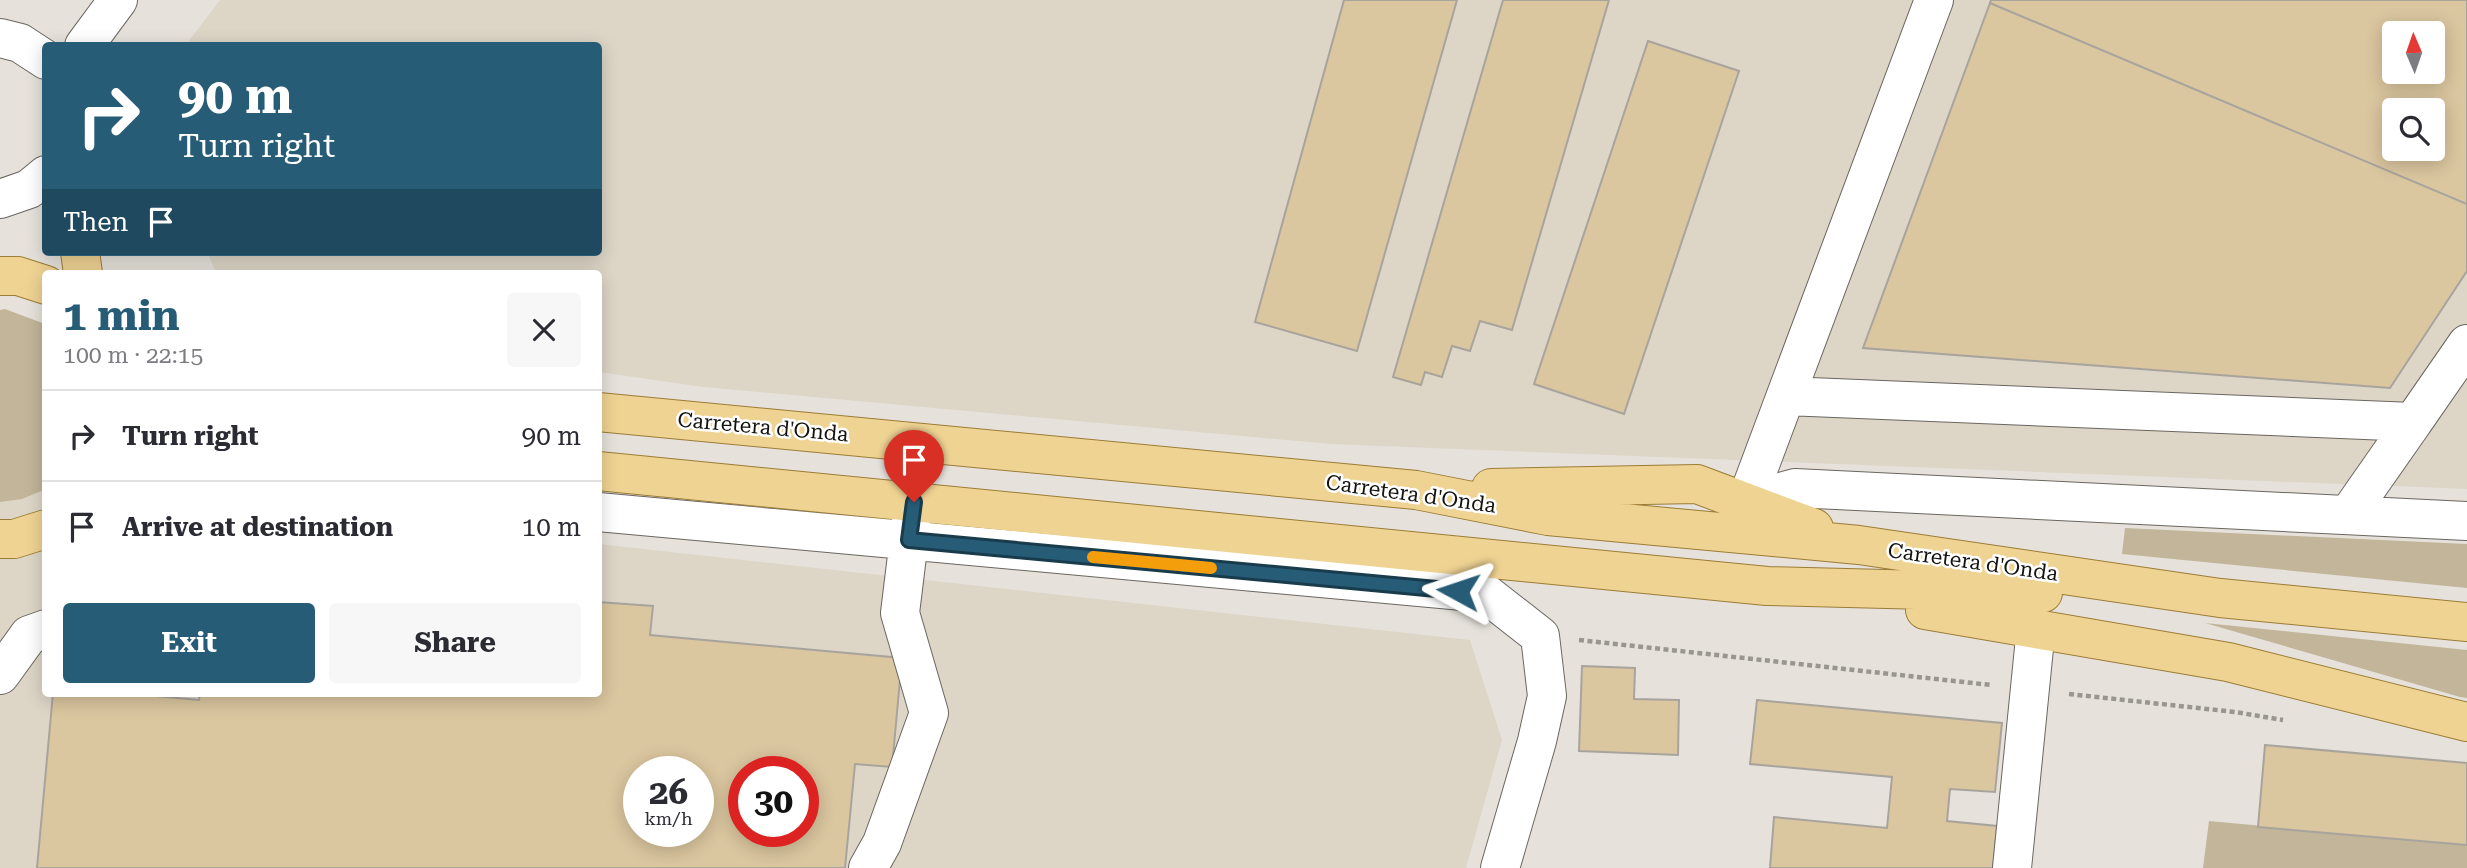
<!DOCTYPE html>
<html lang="en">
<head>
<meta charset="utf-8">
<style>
  :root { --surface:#fff; --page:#f7f7f7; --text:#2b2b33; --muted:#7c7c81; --line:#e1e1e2; --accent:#275c77 }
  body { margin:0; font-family:"Roboto Serif",serif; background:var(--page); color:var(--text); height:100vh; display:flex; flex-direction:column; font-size:26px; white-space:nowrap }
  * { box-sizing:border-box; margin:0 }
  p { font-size:23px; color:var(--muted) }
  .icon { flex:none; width:38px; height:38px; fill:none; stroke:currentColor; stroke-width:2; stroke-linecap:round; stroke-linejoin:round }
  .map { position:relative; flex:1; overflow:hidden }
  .side { position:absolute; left:42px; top:270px; width:560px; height:427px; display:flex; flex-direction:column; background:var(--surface); border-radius:7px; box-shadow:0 4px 18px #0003 }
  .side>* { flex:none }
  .guide { position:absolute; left:42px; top:42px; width:560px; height:214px; border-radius:7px; box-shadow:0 4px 18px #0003; background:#275c77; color:#fff; overflow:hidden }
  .needle { width:46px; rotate:358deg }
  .tools { position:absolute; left:2382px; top:21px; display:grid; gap:14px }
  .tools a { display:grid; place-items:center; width:63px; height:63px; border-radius:7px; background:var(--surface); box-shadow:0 4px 18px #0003; font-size:35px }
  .speed { position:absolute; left:623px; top:756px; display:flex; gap:14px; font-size:35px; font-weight:700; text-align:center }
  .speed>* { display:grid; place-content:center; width:91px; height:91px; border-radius:50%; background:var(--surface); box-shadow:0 4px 18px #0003; line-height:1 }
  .speed small { font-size:18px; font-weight:400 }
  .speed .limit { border:10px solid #d22; background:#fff; color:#111 }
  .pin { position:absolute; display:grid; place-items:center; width:60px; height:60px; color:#fff; margin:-72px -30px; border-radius:50% 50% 50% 0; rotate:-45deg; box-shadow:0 0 7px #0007 }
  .pin .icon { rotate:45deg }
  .me { position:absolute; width:77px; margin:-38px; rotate:275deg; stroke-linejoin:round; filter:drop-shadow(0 0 5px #0008) }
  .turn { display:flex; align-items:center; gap:24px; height:147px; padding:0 21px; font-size:32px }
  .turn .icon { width:91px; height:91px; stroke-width:2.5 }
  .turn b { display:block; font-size:49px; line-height:60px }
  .then { display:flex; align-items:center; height:66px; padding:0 21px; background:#0003; gap:14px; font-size:26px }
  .round { display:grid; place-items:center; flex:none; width:74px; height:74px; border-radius:7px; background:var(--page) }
  .headline { display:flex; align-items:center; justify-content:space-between; height:119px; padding:0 21px }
  h1 { font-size:42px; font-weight:700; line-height:52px; color:var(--accent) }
  .button { display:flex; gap:14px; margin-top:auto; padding:14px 21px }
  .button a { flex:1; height:80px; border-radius:7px; background:var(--accent); color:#fff; font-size:28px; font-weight:700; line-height:80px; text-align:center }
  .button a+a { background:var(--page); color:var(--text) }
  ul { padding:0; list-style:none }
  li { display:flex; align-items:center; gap:21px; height:91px; padding:0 21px; border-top:2px solid var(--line) }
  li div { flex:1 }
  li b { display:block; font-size:26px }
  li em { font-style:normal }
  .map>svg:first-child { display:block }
</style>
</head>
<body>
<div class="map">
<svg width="2467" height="868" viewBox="0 0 2467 868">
  <rect width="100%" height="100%" fill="#e6e2db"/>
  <path fill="#ddd6c7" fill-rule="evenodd" d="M220 0H2467V489L1330 444 703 387 599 372 598 273H216L207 252H598V46H185ZM2394 33H2432V72H2394ZM2394 110H2432V149H2394Z
    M0 479 45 484 46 693H598L599 544 1470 640 1502 740 1466 868H0ZM639 772H698V831H639ZM744 772H803V831H744Z"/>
  <path fill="#c2b59a" d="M5 309 45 324 46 489 22 499 0 502V310Z
    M2125 528 2467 544V588L2122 554Z
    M2205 623 2467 650V698L2460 697Z
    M2209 821 2467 845V868H2203Z"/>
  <path fill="#dac69f" stroke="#a8a49d" stroke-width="2" fill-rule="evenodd" d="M1344 0H1457L1357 351 1255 322Z
    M1503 0H1609L1512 330 1480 321 1470 351 1452 346 1442 377 1425 372 1421 385 1393 377Z
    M1991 0H2467V204L1990 3ZM2394 33H2432V72H2394ZM2394 110H2432V149H2394Z
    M1990 3 2467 204V271L2390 388 1863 348Z
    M1648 41 1739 71 1624 414 1534 384Z
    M598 602 653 606 650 635 902 658 892 767 855 764 845 868H37L53 693H122L199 700 200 693H598ZM639 772H698V831H639ZM744 772H803V831H744Z
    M1582 666 1635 668 1634 699 1679 700 1678 755 1579 751Z
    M1757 700 2002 723 1995 792 1950 789 1947 821 1997 826 1993 868H1770L1774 817 1887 828 1892 777 1750 764Z
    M2265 745 2467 763V845L2258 827Z"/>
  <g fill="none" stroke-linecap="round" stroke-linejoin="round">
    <defs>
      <path id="minor" d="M0 38 20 43 46 60
        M84 46 118 0
        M0 199 29 189 46 175
        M1786 396 2413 422 2467 344
        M1746 502 1795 488 2467 521
        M1746 502 1934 0
        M598 512 1485 593 1540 636 1547 696 1537 741 1500 868
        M2348 515 2413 422
        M0 675 29 635 46 629
        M868 868 882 843 929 713 900 613 912 515
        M2012 868 2036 628"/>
      <path id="major" d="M80 252 83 273
        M0 276H18L46 285
        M598 412 1416 490 1548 516 1859 545 2220 598 2467 622
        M598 471 1767 586 2043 593
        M1491 488 1697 484 1814 528
        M0 539H14L46 529
        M1925 610 2228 662 2467 722"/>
    </defs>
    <use href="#minor" stroke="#6a6660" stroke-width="40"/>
    <use href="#major" stroke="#9c7c36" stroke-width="40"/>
    <path stroke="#999691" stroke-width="4.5" stroke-dasharray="5 3.5" stroke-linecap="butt" d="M1579 640 1991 685
      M2069 694 2235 712 2283 720"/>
    <use href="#minor" stroke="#fff" stroke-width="38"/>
    <use href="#major" stroke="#efd393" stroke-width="38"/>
  </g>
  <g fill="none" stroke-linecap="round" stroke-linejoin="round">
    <defs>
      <path id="route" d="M914 502 909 540 1458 591"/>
    </defs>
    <use href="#route" stroke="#193c4d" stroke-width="18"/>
    <use href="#route" stroke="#275c77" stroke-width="12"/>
    <path stroke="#f59e0b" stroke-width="12" d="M1093 557 1211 568"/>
  </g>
  <g text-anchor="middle" stroke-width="5" stroke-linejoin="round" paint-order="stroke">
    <g font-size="21" fill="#13120f" stroke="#fff">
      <text transform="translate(763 427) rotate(5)" y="7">Carretera d'Onda</text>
      <text transform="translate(1411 494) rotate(8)" y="7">Carretera d'Onda</text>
      <text transform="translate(1973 562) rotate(8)" y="7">Carretera d'Onda</text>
    </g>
  </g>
</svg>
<div class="tools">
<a><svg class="needle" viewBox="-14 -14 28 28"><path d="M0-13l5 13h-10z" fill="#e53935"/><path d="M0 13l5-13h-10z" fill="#7c7c81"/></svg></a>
<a><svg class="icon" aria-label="search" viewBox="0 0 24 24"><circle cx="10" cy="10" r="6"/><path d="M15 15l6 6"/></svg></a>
</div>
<div class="speed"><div>26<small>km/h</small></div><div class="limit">30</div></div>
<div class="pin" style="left:914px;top:502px;background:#d93025"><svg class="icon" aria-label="arrive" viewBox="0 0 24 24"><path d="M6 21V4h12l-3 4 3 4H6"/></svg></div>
<svg class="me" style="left:1458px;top:591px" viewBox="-20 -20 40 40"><path d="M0-17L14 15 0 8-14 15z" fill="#275c77" stroke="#fff" stroke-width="4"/></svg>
<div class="guide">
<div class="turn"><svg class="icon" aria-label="right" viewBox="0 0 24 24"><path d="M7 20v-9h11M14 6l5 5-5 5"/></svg><div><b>90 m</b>Turn right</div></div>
<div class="then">Then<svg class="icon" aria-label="arrive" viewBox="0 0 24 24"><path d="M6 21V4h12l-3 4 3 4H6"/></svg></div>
</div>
<section class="side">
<div class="headline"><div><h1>1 min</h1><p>100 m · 22:15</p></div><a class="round"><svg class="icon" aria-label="close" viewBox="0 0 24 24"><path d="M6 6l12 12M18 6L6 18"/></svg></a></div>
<ul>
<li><svg class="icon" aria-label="right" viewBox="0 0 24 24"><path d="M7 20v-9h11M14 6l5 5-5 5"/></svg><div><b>Turn right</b></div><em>90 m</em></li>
<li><svg class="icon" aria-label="arrive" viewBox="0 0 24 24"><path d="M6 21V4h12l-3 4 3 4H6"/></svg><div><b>Arrive at destination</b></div><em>10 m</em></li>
</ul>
<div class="button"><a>Exit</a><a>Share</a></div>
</section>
</div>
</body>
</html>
